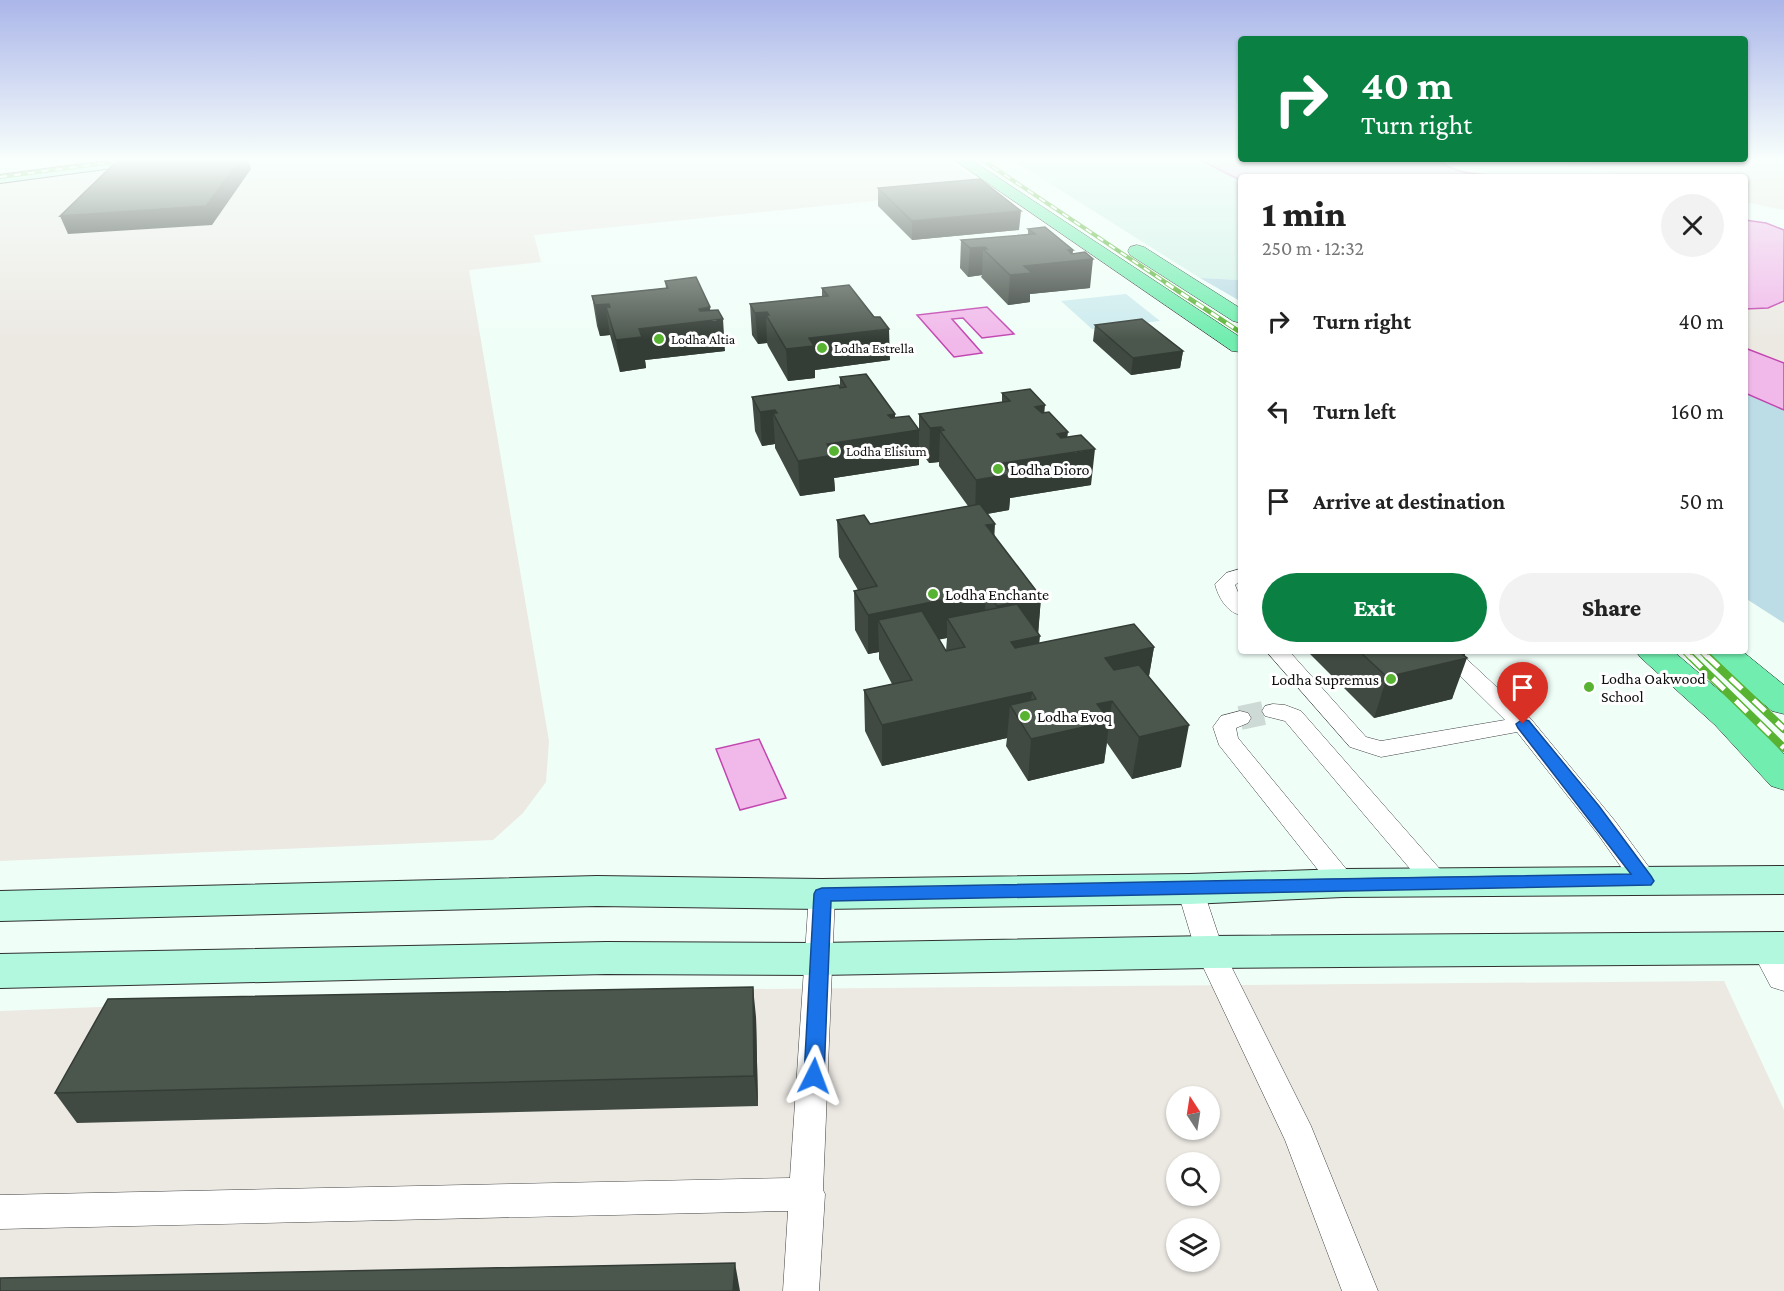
<!DOCTYPE html>
<html lang="en">
<head>
<meta charset="utf-8">
<style>
  :root { --surface:#fff; --page:#f2f2f2; --text:#222; --muted:#767676; --accent:#0b8043 }
  body { margin:0; font-family:"Crimson Pro",serif; background:var(--page); color:var(--text); height:100vh; display:flex; flex-direction:column; font-size:22px; white-space:nowrap }
  * { box-sizing:border-box; margin:0 }
  p { font-size:20px; color:var(--muted) }
  .icon { flex:none; width:33px; height:33px; fill:none; stroke:currentColor; stroke-width:2; stroke-linecap:round; stroke-linejoin:round }
  .map { position:relative; flex:1; overflow:hidden }
  .sheet { position:absolute; left:1238px; top:174px; width:510px; height:480px; display:flex; flex-direction:column; background:var(--surface); border-radius:6px; box-shadow:0 2px 4px #0004 }
  .sheet>* { flex:none }
  .banner { position:absolute; left:1238px; top:36px; width:510px; height:126px; border-radius:6px; box-shadow:0 2px 4px #0004; background:#0b8043; color:#fff; overflow:hidden }
  .needle { width:39px; rotate:348deg }
  .tools { position:absolute; left:1166px; top:1086px; display:grid; gap:12px }
  .tools a { display:grid; place-items:center; width:54px; height:54px; border-radius:50%; background:var(--surface); box-shadow:0 2px 4px #0004; font-size:30px }
  .pin { position:absolute; display:grid; place-items:center; width:51px; height:51px; color:#fff; margin:-62px -26px; border-radius:50% 50% 50% 0; rotate:-45deg; box-shadow:0 0 6px #0007 }
  .pin .icon { rotate:45deg }
  .me { position:absolute; width:66px; margin:-33px; rotate:3deg; stroke-linejoin:round; filter:drop-shadow(0 0 4px #0008) }
  .turn { display:flex; align-items:center; gap:21px; height:126px; padding:0 24px; font-size:27px }
  .turn .icon { width:78px; height:78px; stroke-width:2.5 }
  .turn b { display:block; font-size:42px; line-height:51px }
  .round { display:grid; place-items:center; flex:none; width:63px; height:63px; border-radius:32px; background:var(--page) }
  .headline { display:flex; align-items:center; justify-content:space-between; height:102px; padding:0 24px }
  h1 { font-size:36px; font-weight:800; line-height:45px }
  .button { display:flex; gap:12px; margin-top:auto; padding:12px 24px }
  .button a { flex:1; height:69px; border-radius:36px; background:var(--accent); color:#fff; font-size:24px; font-weight:800; line-height:69px; text-align:center }
  .button a+a { background:var(--page); color:var(--text) }
  ul { padding:0; list-style:none }
  li { display:flex; align-items:center; gap:18px; height:90px; padding:0 24px }
  li div { flex:1 }
  li b { display:block; font-size:22px }
  li em { font-style:normal }
  .map>svg:first-child { display:block }
</style>
</head>
<body>
<div class="map">
<svg width="1784" height="1291" viewBox="0 0 1784 1291">
  <rect width="100%" height="100%" fill="#f0fef8"/>
  <path fill="#ece9e3" fill-rule="evenodd" d="M164 159H945L991 189 534 235 541 262 469 270 549 741 546 782 523 813 493 840 0 861V182Z
    M1548 159H1784V210L1745 202 1744 177H1631Z
    M1784 262V363L1745 348 1744 271Z
    M1724 981 1784 1110V1291H0V1011L503 991ZM1176 1096H1209V1130H1176ZM1176 1162H1209V1196H1176ZM1176 1228H1209V1262H1176Z"/>
  <path fill="#d2f2e7" d="M1011 159H1198L1240 180V280L1200 278Z"/>
  <path fill="#bcdce6" d="M1200 278 1240 280V301Z
    M1744 393 1784 409V623L1745 598Z"/>
  <path fill="#cdebee" d="M1126 294 1160 321 1092 329 1061 301Z"/>
  <path fill="#f1b9ea" stroke="#c246b0" stroke-width="1.5" d="M1198 159H1437C1458 178 1489 173 1514 177H1240V180Z
    M1745 220 1766 223 1784 230V301L1768 308 1745 309Z
    M987 307 1014 334 982 338 963 318 952 319 982 353 954 357 917 315Z
    M1745 348 1784 363V410L1745 393Z
    M759 739 786 798 740 810 716 749Z"/>
  <g fill="none" stroke-linecap="round" stroke-linejoin="round">
    <path stroke="#cedad5" stroke-width="24" stroke-dasharray="24 12" stroke-linecap="butt" d="M1240 718 1273 711"/>
    <defs>
      <path id="minor" d="M1240 569V581L1235 585 1240 597V615C1227 612 1218 597 1215 584L1226 573Z
        M1266 651H1289L1366 737 1381 741 1505 720 1435 651H1458L1531 719 1615 821 1654 874 1658 881 1654 888 1645 891 1636 888 1597 833 1517 732 1381 757 1350 747Z
        M1273 704 1285 705 1301 711 1446 876 1450 883 1446 890 1437 893 1428 890 1285 721 1265 716 1262 711 1265 706Z
        M1240 711 1248 713 1251 718 1248 723 1236 728 1238 738 1352 876 1356 883 1352 890 1343 893 1334 890 1219 745 1213 727 1221 716Z
        M1190 879 1199 882 1203 889 1224 952 1311 1126 1378 1291H1342L1285 1140 1196 952 1177 889 1181 882Z
        M822 884 831 887 835 894 823 1190 825 1194 819 1291H783L788 1211 0 1229V1195L790 1178 809 894 813 887Z"/>
      <path id="tertiary" d="M1769 934 1782 939 1784 943V991L1771 987 1751 949 1756 939Z"/>
      <path id="secondary" d="M120 159H157L150 163 0 183V175Z
        M1784 866V894L1343 897 1190 904 822 909 597 906 0 921V891L597 876 822 879 1190 874 1343 869Z
        M1784 932V964L1210 968 819 975 606 974 0 988V954L606 942 819 943 1210 936Z"/>
      <path id="primary" d="M953 159H970L1240 337V352L1232 351Z
        M1137 245 1144 247 1240 308V323L1233 321 1130 255 1128 251 1130 247Z
        M1636 651H1673L1741 709 1784 754V790L1771 786 1715 725 1641 658Z
        M1704 651H1742L1784 685V714L1772 711 1709 658Z"/>
    </defs>
    <use href="#minor" stroke="#414141" stroke-width="1"/>
    <use href="#tertiary" stroke="#414141" stroke-width="1"/>
    <use href="#secondary" stroke="#303030" stroke-width="2"/>
    <use href="#primary" stroke="#1f1f1f" stroke-width="1"/>
    <use href="#minor" fill="#fff" fill-rule="evenodd"/>
    <use href="#tertiary" fill="#fff" fill-rule="evenodd"/>
    <use href="#secondary" fill="#b1f8de" fill-rule="evenodd"/>
    <use href="#primary" fill="#71edaf" fill-rule="evenodd"/>
    <defs>
      <path id="rail-far3" d="M981 159 1168 284
        M0 177 136 159"/>
      <path id="rail-far2" d="M1166 283 1240 332"/>
      <path id="rail-far1" d="M1684 651 1691 658
        M1701 651 1708 658"/>
      <path id="rail" d="M1690 656 1784 748
        M1707 656 1784 729"/>
    </defs>
    <use href="#rail-far3" stroke="#59b332" stroke-width="4"/>
    <use href="#rail-far2" stroke="#59b332" stroke-width="4.5"/>
    <use href="#rail-far1" stroke="#59b332" stroke-width="6"/>
    <use href="#rail" stroke="#59b332" stroke-width="8"/>
    <use href="#rail-far3" stroke="#fff" stroke-width="2" stroke-dasharray="7" stroke-linecap="butt"/>
    <use href="#rail-far2" stroke="#fff" stroke-width="3" stroke-dasharray="9" stroke-linecap="butt"/>
    <use href="#rail-far1" stroke="#fff" stroke-width="4" stroke-dasharray="12" stroke-linecap="butt"/>
    <use href="#rail" stroke="#fff" stroke-width="5" stroke-dasharray="16" stroke-linecap="butt"/>
  </g>
  <path fill="#404a42" fill-rule="evenodd" d="M878 188 1019 230 912 240 878 206Z
    M1028 229 1073 250 1072 254 1090 288 1030 294V302L1008 305 981 277 982 275 968 277 960 268 961 240 1028 235Z
    M665 281 725 351 645 360 646 368 620 372 610 335 600 336 597 326 592 296 666 288Z
    M822 288 890 360 815 370V378L788 381 768 346 767 343 758 344 752 335 750 304 822 296Z
    M1095 325 1183 351 1180 368 1131 375 1093 341Z
    M840 377 895 414V418L919 429V414L1002 403V393L1044 413 1067 437 1091 485 1010 498 1009 510 987 514 995 537 1041 597 1038 633 1039 643 1154 647 1149 676 1181 767 1132 779 1107 743 1104 763 1028 781 1006 746 1007 738 882 766 865 731 864 690 892 684 879 659V652L868 654 855 630 854 591 858 590 839 557 837 520 870 524 968 506 939 466V462L929 463 919 449V465L834 478 835 491 800 496 775 448V444L762 446 755 431 752 397 840 388ZM947 638 946 651 939 639Z
    M1307 651H1466L1452 699 1374 718Z
    M756 1017 758 1106 77 1123 55 1093Z"/>
  <path fill="#343c36" d="M241 159H248L251 169 212 225 68 234 60 216Z
    M1021 211 1019 230 912 240V221Z
    M985 247V251L983 249 982 275 968 277 970 248Z
    M1068 250H1073L1072 261 1093 259 1090 288 1030 294V302L1008 305 1010 275 1024 266Z
    M609 304 614 333 606 307 610 335 600 336 595 305Z
    M710 307 711 321 723 319 725 351 645 360 646 368 620 372 616 340 639 329 699 309Z
    M767 312 768 319 766 315 767 343 758 344 755 313Z
    M889 329 890 360 815 370V378L788 381 786 349 809 338Z
    M1183 351 1180 368 1131 375 1133 358Z
    M1045 405 1042 439 1035 407Z
    M775 410 776 418 773 413 775 444 762 446 760 412Z
    M895 414V434L919 430V465L834 478 835 491 800 496 798 461 827 444 888 415Z
    M941 427V433L940 431 939 462 929 463 930 428Z
    M1068 432 1065 454 1095 449 1091 485 1010 498 1009 510 975 516 976 480 1003 463 1057 434Z
    M995 524 993 561 986 525Z
    M986 591 984 630 947 618V638L895 649 878 620 879 652 868 654V615Z
    M1041 597 1038 636 994 645 997 606Z
    M1040 636 1036 676 1008 682 1011 642Z
    M1154 647 1147 687 1099 698 1105 658Z
    M1450 651H1466L1463 659 1467 658 1452 699 1374 718 1387 677Z
    M1032 692 1028 733 1010 705 1007 738 882 766V725Z
    M1112 701 1104 763 1028 781 1031 739 1097 704Z
    M1189 725 1181 767 1132 779 1139 737Z
    M753 987 756 1017 758 1106 754 1076Z
    M735 1263 740 1291H733Z"/>
  <path fill="#4b564d" stroke="#343c36" stroke-width="1.5" d="M138 159H241L206 206 60 216 118 160Z
    M980 179 1021 211 912 221 878 188Z
    M1045 227 1073 250H1068L1072 254 1085 252 1093 259 1024 266 1032 273 1010 275 983 249H987L985 247 970 248 961 240 1035 234 1028 229Z
    M696 277 710 307 699 309 700 311 718 310 723 319 639 329 642 337 616 340 606 307H610L609 304 595 305 592 296 668 288 665 281Z
    M849 285 874 317H880L889 329 809 338 814 346 786 349 766 315H769L767 312 755 313 750 304 828 296 822 288Z
    M1142 319 1183 351 1133 358 1095 325Z
    M866 374 895 414 888 415 891 418 909 416 919 430 827 444 834 455 798 461 773 413H777L775 410 760 412 752 397 839 385 840 388 846 387 840 377Z
    M1030 389 1045 405 1035 407 1042 413 1049 412 1068 432 1057 434 1061 438 1081 435 1095 449 1003 463 1011 474 976 480 940 431 944 430 941 427 930 428 919 414 1010 401 1002 393Z
    M980 504 995 524 986 525 1041 597 997 606 986 591 868 615 854 591 877 586 837 520 864 515 870 524Z
    M1017 604 1040 636 1011 642 1015 648 1134 624 1154 647 1105 658 1114 670 1139 665 1189 725 1139 737 1112 701 1097 704 1110 721 1031 739 1010 705 1036 699 1032 692 882 725 864 690 912 680 878 620 922 611 946 651 965 647 947 618Z
    M1359 651H1458L1467 658 1387 677Z
    M753 987 754 1076 55 1093 108 999Z
    M735 1263 733 1291H0V1278Z"/>
  <linearGradient id="sky" x2="0" y2="1"><stop stop-color="#abb6e9"/><stop offset="0.47" stop-color="#f8fffc"/><stop offset="1" stop-color="#f8fffc" stop-opacity="0"/></linearGradient>
  <rect width="1784" height="340" fill="url(#sky)"/>
  <path fill="#1a73e8" stroke="#114b97" stroke-width="1.5" d="M1523 719 1529 721 1599 806 1651 876 1654 881 1651 885 831 901 824 1076 821 1083 814 1085 806 1083 804 1076 814 894 816 890 822 888C1092 884 1361 877 1631 874L1518 728 1516 724Z"/>
  <g fill="#59b332" stroke="#fff" stroke-width="2">
    <circle cx="659" cy="339" r="6"/>
    <circle cx="822" cy="348" r="6"/>
    <circle cx="834" cy="451" r="6"/>
    <circle cx="998" cy="469" r="6"/>
    <circle cx="933" cy="594" r="6"/>
    <circle cx="1391" cy="679" r="6"/>
    <circle cx="1589" cy="687" r="6"/>
    <circle cx="1025" cy="716" r="6"/>
  </g>
  <g text-anchor="middle" stroke-width="6" stroke-linejoin="round" paint-order="stroke">
    <g font-size="14" fill="#0e0e0e" stroke="#fff" text-anchor="start">
      <text x="671" y="344">Lodha Altia</text>
      <text x="834" y="353">Lodha Estrella</text>
      <text x="846" y="456">Lodha Elisium</text>
    </g>
    <g font-size="16" fill="#0e0e0e" stroke="#fff" text-anchor="start">
      <text x="1010" y="475">Lodha Dioro</text>
      <text x="945" y="600">Lodha Enchante</text>
      <text x="1601" y="684">Lodha Oakwood<tspan x="1601" dy="18">School</tspan></text>
      <text x="1379" y="685" text-anchor="end">Lodha Supremus</text>
      <text x="1037" y="722">Lodha Evoq</text>
    </g>
  </g>
</svg>
<div class="tools">
<a><svg class="needle" viewBox="-14 -14 28 28"><path d="M0-13l5 13h-10z" fill="#e53935"/><path d="M0 13l5-13h-10z" fill="#767676"/></svg></a>
<a><svg class="icon" aria-label="search" viewBox="0 0 24 24"><circle cx="10" cy="10" r="6"/><path d="M15 15l6 6"/></svg></a>
<a><svg class="icon" aria-label="layers" viewBox="0 0 24 24"><path d="M12 4l9 5-9 5-9-5zM3 14l9 5 9-5"/></svg></a>
</div>
<div class="pin" style="left:1523px;top:724px;background:#d93025"><svg class="icon" aria-label="arrive" viewBox="0 0 24 24"><path d="M6 21V4h12l-3 4 3 4H6"/></svg></div>
<svg class="me" style="left:814px;top:1076px" viewBox="-20 -20 40 40"><path d="M0-17L14 15 0 8-14 15z" fill="#1a73e8" stroke="#fff" stroke-width="4"/></svg>
<div class="banner">
<div class="turn"><svg class="icon" aria-label="right" viewBox="0 0 24 24"><path d="M7 20v-9h11M14 6l5 5-5 5"/></svg><div><b>40 m</b>Turn right</div></div>
</div>
<section class="sheet">
<div class="headline"><div><h1>1 min</h1><p>250 m · 12:32</p></div><a class="round"><svg class="icon" aria-label="close" viewBox="0 0 24 24"><path d="M6 6l12 12M18 6L6 18"/></svg></a></div>
<ul>
<li><svg class="icon" aria-label="right" viewBox="0 0 24 24"><path d="M7 20v-9h11M14 6l5 5-5 5"/></svg><div><b>Turn right</b></div><em>40 m</em></li>
<li><svg class="icon" aria-label="left" viewBox="0 0 24 24"><path d="M17 20v-9H6M10 6l-5 5 5 5"/></svg><div><b>Turn left</b></div><em>160 m</em></li>
<li><svg class="icon" aria-label="arrive" viewBox="0 0 24 24"><path d="M6 21V4h12l-3 4 3 4H6"/></svg><div><b>Arrive at destination</b></div><em>50 m</em></li>
</ul>
<div class="button"><a>Exit</a><a>Share</a></div>
</section>
</div>
</body>
</html>
